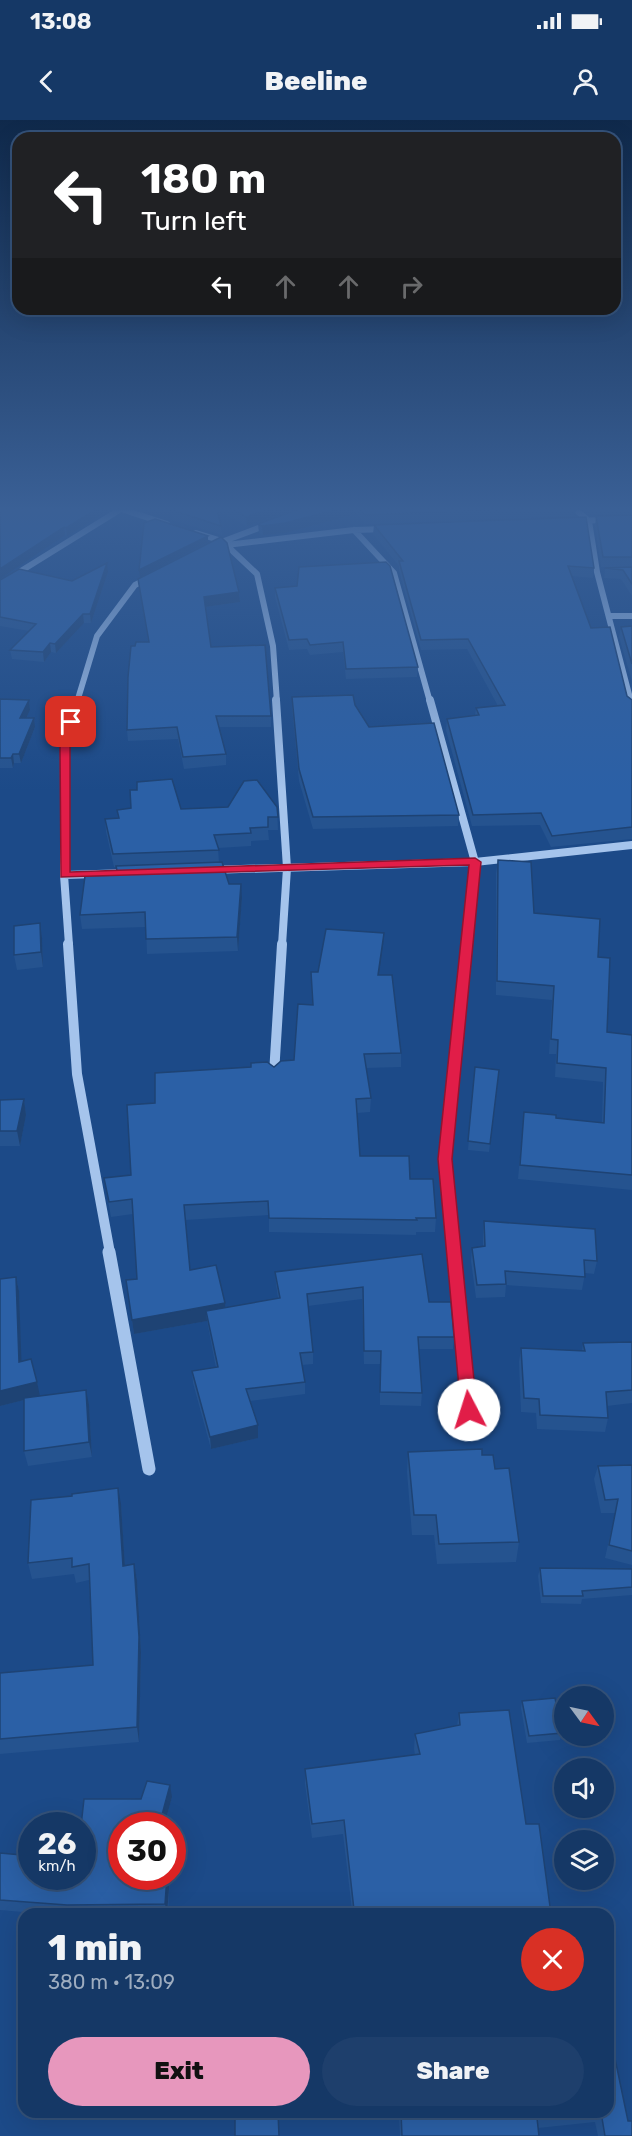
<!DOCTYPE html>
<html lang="en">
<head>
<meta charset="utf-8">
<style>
  :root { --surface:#153866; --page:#1e3f6c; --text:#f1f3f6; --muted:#9dacbf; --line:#34527a; --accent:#e797bd }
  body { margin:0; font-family:Rubik,sans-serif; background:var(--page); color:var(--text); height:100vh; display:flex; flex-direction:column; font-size:22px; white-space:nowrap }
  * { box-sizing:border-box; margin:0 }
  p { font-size:20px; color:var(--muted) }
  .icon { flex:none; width:33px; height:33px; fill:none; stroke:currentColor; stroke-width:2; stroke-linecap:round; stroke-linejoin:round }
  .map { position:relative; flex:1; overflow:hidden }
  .side { position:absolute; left:18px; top:1788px; width:596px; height:210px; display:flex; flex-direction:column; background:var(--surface); border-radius:18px; box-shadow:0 6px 24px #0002,0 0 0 2px var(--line) }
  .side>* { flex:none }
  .guide { position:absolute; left:12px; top:12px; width:609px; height:183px; border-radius:18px; box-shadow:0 6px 24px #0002,0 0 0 2px var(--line); background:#202124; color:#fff; overflow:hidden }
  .needle { width:39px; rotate:123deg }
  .controls { position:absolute; left:554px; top:1566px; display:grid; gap:12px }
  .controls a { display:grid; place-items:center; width:60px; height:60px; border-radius:50%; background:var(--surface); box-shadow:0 6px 24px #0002,0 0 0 2px var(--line); font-size:30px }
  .speed { position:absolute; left:18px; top:1692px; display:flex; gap:12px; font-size:30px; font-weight:700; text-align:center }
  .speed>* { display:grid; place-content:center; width:78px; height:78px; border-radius:50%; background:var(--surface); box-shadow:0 6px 24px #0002,0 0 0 2px var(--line); line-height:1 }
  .speed small { font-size:15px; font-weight:400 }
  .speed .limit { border:9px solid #d22; background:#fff; color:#111 }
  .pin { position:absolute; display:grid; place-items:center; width:51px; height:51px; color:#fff; margin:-26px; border-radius:12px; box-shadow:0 3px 9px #0006 }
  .me { position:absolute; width:66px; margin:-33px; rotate:355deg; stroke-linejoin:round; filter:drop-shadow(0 0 4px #0008) }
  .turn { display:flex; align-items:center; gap:21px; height:126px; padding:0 30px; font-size:27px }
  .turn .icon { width:78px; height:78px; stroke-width:2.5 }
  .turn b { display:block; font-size:42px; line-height:51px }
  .lanes { display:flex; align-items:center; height:57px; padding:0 30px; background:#0003; justify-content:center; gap:30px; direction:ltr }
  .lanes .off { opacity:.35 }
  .round { display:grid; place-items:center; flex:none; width:63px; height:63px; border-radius:32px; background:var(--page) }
  .head { display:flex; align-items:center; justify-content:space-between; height:102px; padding:0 30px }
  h1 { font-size:36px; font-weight:800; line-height:45px }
  .primary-button { display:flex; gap:12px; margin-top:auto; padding:12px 30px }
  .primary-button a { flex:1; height:69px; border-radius:36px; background:var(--accent); color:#111; font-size:24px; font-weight:800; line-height:69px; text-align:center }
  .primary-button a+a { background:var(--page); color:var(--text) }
  .status { display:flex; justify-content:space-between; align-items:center; height:42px; padding:0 30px; background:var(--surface); direction:ltr }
  .status svg { height:16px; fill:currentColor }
  header { display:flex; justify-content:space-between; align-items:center; height:78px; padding:0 30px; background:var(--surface); font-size:27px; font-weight:800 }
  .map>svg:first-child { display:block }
</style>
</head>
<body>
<div class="status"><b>13:08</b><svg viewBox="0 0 49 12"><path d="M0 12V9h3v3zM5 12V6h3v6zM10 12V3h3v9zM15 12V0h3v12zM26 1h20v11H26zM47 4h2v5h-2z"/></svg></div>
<header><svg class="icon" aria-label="back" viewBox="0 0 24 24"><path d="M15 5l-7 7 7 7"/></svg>Beeline<svg class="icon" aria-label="person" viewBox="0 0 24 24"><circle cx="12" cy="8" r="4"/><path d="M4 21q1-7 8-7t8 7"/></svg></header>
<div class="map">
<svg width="632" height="2016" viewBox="0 0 632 2016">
  <rect width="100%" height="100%" fill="#1c4a88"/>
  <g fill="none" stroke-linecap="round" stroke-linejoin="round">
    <path stroke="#a5c4ec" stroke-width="6" d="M121 389 167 404
      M575 389 589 401 597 452 631 582
      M574 401 632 399
      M354 410 394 453 430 582
      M196 413 222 421 257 454 273 526 277 582
      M226 425 354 410 387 409
      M211 426 272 403
      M0 464 121 389
      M609 496H632
      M77 582 97 516 135 465 149 458"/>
    <path stroke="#a5c4ec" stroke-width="8" d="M276 580 287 748 282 825
      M430 580 475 742 467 825
      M631 580 632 586
      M210 750 475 742 632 725
      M64 755 129 753
      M69 825 64 755 65 624 78 580"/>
    <path stroke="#a5c4ec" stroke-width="10" d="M68 824 77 954 110 1133
      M274 954 282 824
      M454 1133 445 1039 467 824"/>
    <path stroke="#a5c4ec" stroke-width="13" d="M109 1132 149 1349
      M454 1132 469 1290"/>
  </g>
  <path fill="#25538f" d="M0 389H111L67 416Z
    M176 389H294L247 406 218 391 221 406 222 415 172 400V390Z
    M299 389H576L575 396 365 404 356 394 285 413 263 415 259 413 258 404Z
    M582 389H632V395H591Z
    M632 395V447H601L595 406 596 396Z
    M374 405 594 448 593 458 572 456 591 508 627 576 632 580V719L551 727 540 705 472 706 446 610 447 599 475 596 476 588 498 586 467 529 421 530 399 451V446L373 414Z
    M632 447V476L621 459 604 458 605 448Z
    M108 452 91 503H84L56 533 51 532 44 542 12 539 10 530 29 511 0 506V460L72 461Z
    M138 459 239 472 240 482 206 487 211 527 271 596V607H219L226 634V645L184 649 178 619 128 621 127 610 135 526 148 522Z
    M275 468 418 547 417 557 346 559 343 532 310 535 307 529 289 530 275 477Z
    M632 506V561L619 517 621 507Z
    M292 577 355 585 369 607 459 695 458 706 313 709 299 661 292 588Z
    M0 579 29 580 30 590 26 598 35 607 21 643H14L13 648H0Z
    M277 687 278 710H268L269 720 251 721V726L218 728 219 743 229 764 242 778 238 831 147 834 146 807 82 809 80 795 117 755 116 747H114L106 712 105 699 118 698 117 690Z
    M498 740 534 793 598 837 607 912 632 915V1070L518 1059 524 992 556 998 602 1003 603 962 555 957 556 934H549L552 880 496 875V753Z
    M40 803 42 818 43 847 17 850 14 835Z
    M383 826 379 855 401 933V947L366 948 371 978 370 992 357 993 360 1036 410 1059 436 1098 435 1112H416V1115L269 1112V1095L185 1100 190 1150 225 1183V1188L278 1178 276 1164 275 1152 422 1134 429 1182 454 1217 453 1229H419L422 1273 421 1286 380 1285V1244H364L362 1179 308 1186 313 1232V1244L302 1245 305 1262V1274L250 1281 258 1305V1318L211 1329 193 1263 192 1251 216 1248 207 1201 134 1214 128 1175 137 1159 133 1094 111 1097 104 1058 131 1055 155 983 274 947 294 940 312 884 311 852H318Z
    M475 947 499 950 489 1032 468 1030Z
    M24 979 26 995 20 1026H0V980Z
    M484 1101 597 1141 594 1154 585 1153 582 1170 506 1165 505 1177 476 1178 471 1141 472 1128 483 1126V1114Z
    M16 1157 19 1171 21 1241 40 1276 89 1285 92 1337 28 1346 24 1331V1280L0 1286V1159Z
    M632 1222V1283L607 1286 608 1298 605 1312 537 1309 536 1293 521 1292 519 1242 521 1228 582 1231 583 1223Z
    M408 1332 482 1335 495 1349 519 1422 516 1442 437 1444 434 1415H412L407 1352Z
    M632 1345V1445L605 1438 615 1393H601L594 1359 598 1346Z
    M121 1384 125 1446 134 1444 137 1460 141 1532 139 1622 0 1634V1553L93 1545 89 1460 76 1463 74 1454 32 1459 28 1443Z
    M540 1448 632 1449V1475L582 1479 581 1484 541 1483 538 1456Z
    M522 1581 562 1613 560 1620 527 1623 521 1588Z
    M459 1593 526 1704 551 1794 352 1790 343 1714 312 1718 305 1664V1649L415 1635 414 1629 415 1614 457 1606Z
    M172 1677 164 1706H122V1756H170L168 1794H45L0 1790V1733L82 1756 141 1679Z
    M368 1992H608L632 2016H598L595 2002 538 2008 539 2016H400L399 1995 368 1997Z"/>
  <path fill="#1e4374" d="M97 389H111L67 416 66 408Z
    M268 389H294L247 406 246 397Z
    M339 389H356V394L285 413 263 415 262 406Z
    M64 407 65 415 0 459V449Z
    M208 416V422L140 457 139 450Z
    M107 443 108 452 91 503 90 494Z
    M239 472 240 482 205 487 204 477Z
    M83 494 84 503 56 533 55 524Z
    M50 523 51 532 44 542 43 532Z
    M29 580 30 590 22 607 20 598Z
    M34 598 35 607 21 643 19 634Z
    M13 634 14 643 13 648 11 638Z
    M241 764 242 778 238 831 237 817Z
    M40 803 42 818 43 847 41 832Z
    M384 813 383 826 377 869 378 855Z
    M24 979 26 995 20 1026 17 1011Z
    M16 1157 19 1171 22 1256 19 1242Z
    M225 1183 226 1198 206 1191 207 1201 134 1214 132 1200Z
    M37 1262 40 1276 0 1286V1271Z
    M86 1270 89 1285 92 1337 89 1322Z
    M258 1305V1318L211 1329 210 1317Z
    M118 1368 121 1384 126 1462 123 1446Z
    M134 1444 137 1460 141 1532 139 1622 137 1607Z
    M170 1665 172 1677 164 1706H159Z
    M167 1756H170L167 1794 165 1784Z"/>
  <path fill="#2b60a6" stroke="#1e4374" stroke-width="1.5" d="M0 389H97L66 408 64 407 0 449Z
    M176 389H217L221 406 172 390Z
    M232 389H268L246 397Z
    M299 389H339L285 403 262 406 258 404Z
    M360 389H513L365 395Z
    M632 395V437H603L596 396Z
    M586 397 594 448 568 446 591 508 610 507 627 576 632 580V707L552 716 541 693 473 695 447 599 479 595 476 588 505 585 468 519 421 520 399 441H403L374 405Z
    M155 399 208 416 139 450 144 403Z
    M221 417 227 423 239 472 204 477 211 527 265 525 271 596H216L226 634 183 637 177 607 127 610 128 557 131 526H135L136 522H149L138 459Z
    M386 442 390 446 418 547 346 549 343 522 310 525 307 519 289 520 275 468 297 466 299 447Z
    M107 443 90 494H83L55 524 50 523 43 532 10 530 36 504 0 497V460L19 449 72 461Z
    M632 447V464L623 450 605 448Z
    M632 506V544L621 507Z
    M353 575 355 585 369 607 434 603 459 695 313 697 299 649 292 577Z
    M0 579 29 580 20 598H34L19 634H13L11 638H0Z
    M172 659 181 689 228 687 244 661 257 660 277 687 278 697H268V707L250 708 251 713 214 715 219 730 113 734 105 699 119 698 117 690 131 688 130 670H137V662Z
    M498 740 531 742 534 793 600 799 598 837 610 838 607 912 632 915V1055L520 1045 524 992 556 995V998L604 1003 606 948 557 943 558 920 551 919 554 866 497 861Z
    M222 742 229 764H241L237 817 146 819 145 792 80 795 85 756 118 755 116 746Z
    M40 803 41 832 14 835V806Z
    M326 809 384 813 378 855H392L401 933 364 934 371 978 356 979 360 1036H409L410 1059H433L436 1098H416L417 1100 269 1098 268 1081 184 1085 190 1150 216 1145 225 1183 132 1200 126 1160 137 1159 132 1079 109 1082 104 1058 131 1055 127 985 155 983V953L251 947V943L267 942 274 947 281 941 294 940 298 884 313 885 311 852H318Z
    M475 947 499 950 490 1024 468 1021Z
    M24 979 17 1011H0V980Z
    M484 1101 595 1109 597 1141 584 1140 585 1157 505 1151 506 1164 477 1165 472 1128 485 1126Z
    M422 1134 429 1182H451L454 1217H418L422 1273 380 1272 381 1231H364L363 1167 307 1174 313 1232 300 1233 305 1262 246 1269 258 1305 210 1317 192 1251 218 1247 206 1191 280 1178 275 1152Z
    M16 1157 19 1242 31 1239 37 1262 0 1271V1159Z
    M632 1222V1270L606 1272 608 1298 540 1295 539 1279 524 1278 521 1228 585 1231 583 1223Z
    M86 1270 89 1322 24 1331V1278Z
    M482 1329V1335H493L495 1349 509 1348 519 1422 439 1424 436 1395H414L408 1332Z
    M632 1345V1431L609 1425 618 1379 605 1380 598 1346Z
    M118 1368 123 1446 134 1444 139 1517 137 1607 0 1619V1553L93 1545 89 1444 72 1447V1438L28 1443 31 1380 72 1376V1374Z
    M540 1448 632 1449V1467L582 1471 583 1476H543Z
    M555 1578 562 1613 529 1616 522 1581Z
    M509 1590 526 1704H539L551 1794H335V1791L354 1790 344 1700 312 1704 305 1649 420 1634 415 1614 460 1605 459 1593Z
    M147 1661 170 1665 159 1706H122V1756H167L165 1784 67 1785 0 1780V1733L32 1736V1756H82V1706H81L84 1679H141Z
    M608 1905 628 2001H632V2016H605L601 1992H608Z
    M235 1992H278L279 2016H235Z
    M401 1992H594L537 1998 539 2016H402Z"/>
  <linearGradient id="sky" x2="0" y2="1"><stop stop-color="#0f294b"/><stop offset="0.58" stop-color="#3a6096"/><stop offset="1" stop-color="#3a6096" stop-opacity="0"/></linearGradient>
  <rect width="632" height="671" fill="url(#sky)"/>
  <path fill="#e11d48" stroke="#92132f" stroke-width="1.5" d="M71 599 76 602 70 624V752L475 738 481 742 452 1039 477 1290 475 1295 469 1297 463 1295 461 1290 438 1039 469 745 61 757 60 624 66 602Z"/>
</svg>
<div class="controls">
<a><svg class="needle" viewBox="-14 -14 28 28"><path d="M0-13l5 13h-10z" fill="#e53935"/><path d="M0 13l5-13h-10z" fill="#9dacbf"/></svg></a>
<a><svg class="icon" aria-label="sound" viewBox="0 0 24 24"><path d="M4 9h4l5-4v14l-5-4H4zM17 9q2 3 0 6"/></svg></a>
<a><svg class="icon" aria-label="layers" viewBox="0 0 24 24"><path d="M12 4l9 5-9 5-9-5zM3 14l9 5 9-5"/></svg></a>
</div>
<div class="speed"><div>26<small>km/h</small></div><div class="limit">30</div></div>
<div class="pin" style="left:71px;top:602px;background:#d93025"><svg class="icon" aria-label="arrive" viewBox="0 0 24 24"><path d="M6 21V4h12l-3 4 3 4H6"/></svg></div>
<svg class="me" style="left:469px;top:1290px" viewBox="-20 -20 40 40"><circle r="19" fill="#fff"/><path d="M0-13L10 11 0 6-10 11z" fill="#e11d48"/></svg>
<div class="guide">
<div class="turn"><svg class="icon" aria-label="left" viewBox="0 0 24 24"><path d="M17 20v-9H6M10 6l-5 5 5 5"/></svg><div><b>180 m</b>Turn left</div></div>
<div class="lanes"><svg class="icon" aria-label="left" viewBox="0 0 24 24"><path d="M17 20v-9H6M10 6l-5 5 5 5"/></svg><svg class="icon off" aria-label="ahead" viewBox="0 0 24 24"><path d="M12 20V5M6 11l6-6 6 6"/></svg><svg class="icon off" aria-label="ahead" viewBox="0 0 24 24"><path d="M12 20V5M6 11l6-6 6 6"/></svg><svg class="icon off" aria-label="right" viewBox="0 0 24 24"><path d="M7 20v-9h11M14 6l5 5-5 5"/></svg></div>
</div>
<section class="side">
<div class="head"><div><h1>1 min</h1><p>380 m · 13:09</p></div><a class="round" style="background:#d93025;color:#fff"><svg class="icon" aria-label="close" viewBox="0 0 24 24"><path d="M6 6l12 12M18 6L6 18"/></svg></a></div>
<div class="primary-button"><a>Exit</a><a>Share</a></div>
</section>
</div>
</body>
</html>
